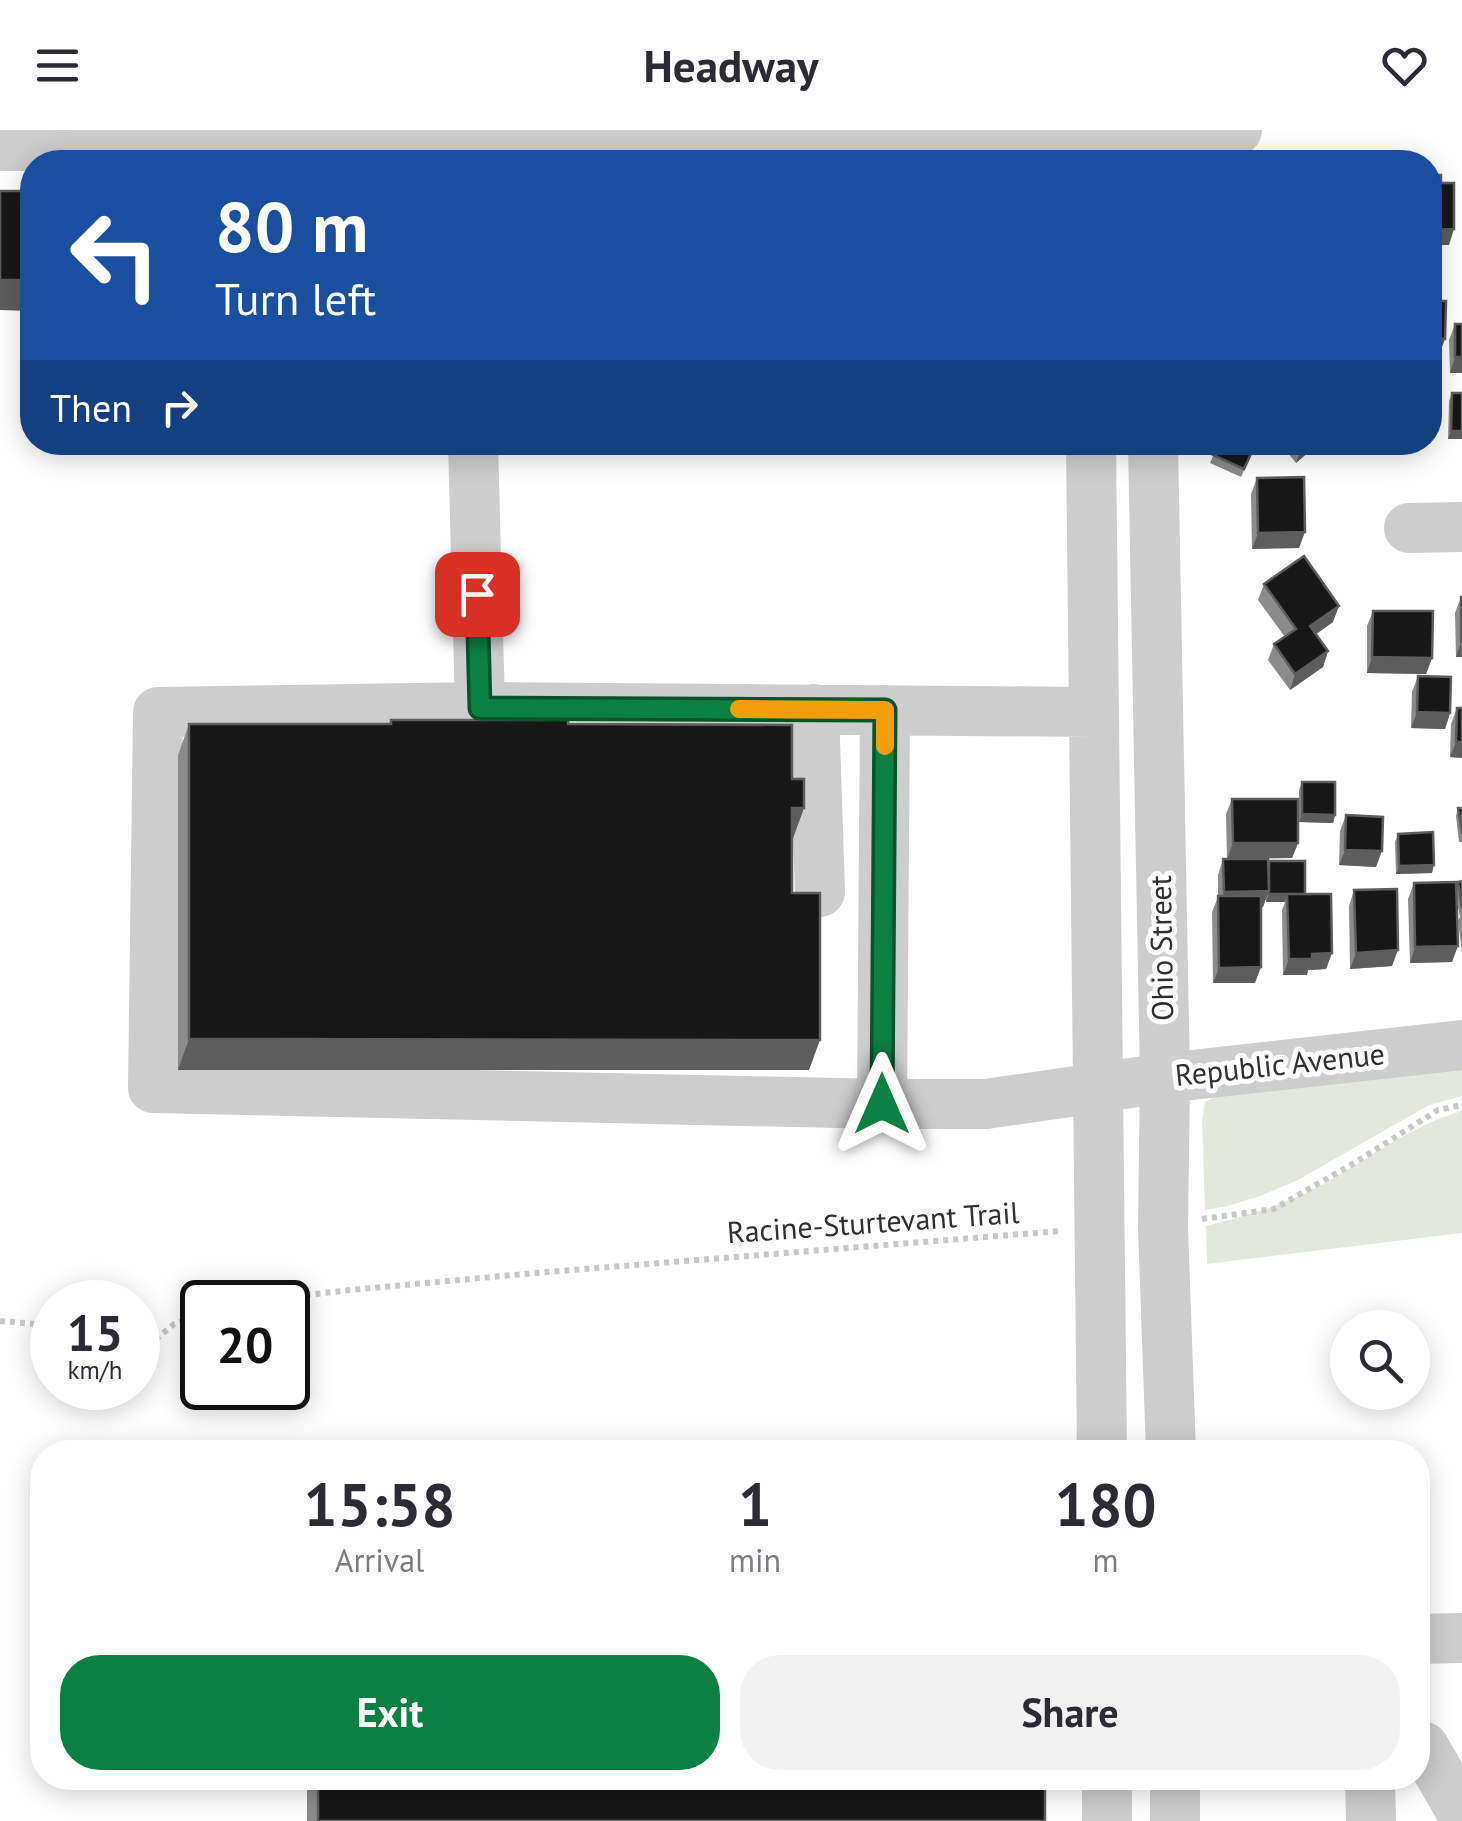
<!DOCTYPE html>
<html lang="en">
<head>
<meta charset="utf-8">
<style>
  :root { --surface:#fff; --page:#f2f2f3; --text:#2b2b33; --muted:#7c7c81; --accent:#0b8043 }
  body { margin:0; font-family:"PT Sans",sans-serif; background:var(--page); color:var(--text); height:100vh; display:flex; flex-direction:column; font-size:38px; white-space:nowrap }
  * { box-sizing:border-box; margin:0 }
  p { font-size:32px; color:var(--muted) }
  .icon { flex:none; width:55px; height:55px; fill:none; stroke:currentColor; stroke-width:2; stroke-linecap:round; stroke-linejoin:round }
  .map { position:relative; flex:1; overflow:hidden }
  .sheet { position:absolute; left:30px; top:1310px; width:1400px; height:350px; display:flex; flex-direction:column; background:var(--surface); border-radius:40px; box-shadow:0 5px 25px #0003 }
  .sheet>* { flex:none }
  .hud { position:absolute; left:20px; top:20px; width:1422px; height:305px; border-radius:40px; box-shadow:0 5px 25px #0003; background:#1a4fa0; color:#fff; overflow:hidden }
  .buttons { position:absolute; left:1330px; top:1180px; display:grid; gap:20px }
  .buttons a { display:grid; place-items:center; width:100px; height:100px; border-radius:50%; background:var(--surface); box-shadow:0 5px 25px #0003; font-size:50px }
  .speed { position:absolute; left:30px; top:1150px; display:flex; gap:20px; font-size:50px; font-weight:700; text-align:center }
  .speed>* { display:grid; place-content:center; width:130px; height:130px; border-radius:50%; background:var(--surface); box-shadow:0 5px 25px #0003; line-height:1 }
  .speed small { font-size:25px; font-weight:400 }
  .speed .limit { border:5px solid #111; border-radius:15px; background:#fff; color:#111 }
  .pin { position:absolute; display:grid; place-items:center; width:85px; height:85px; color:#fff; margin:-42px; border-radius:20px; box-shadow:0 5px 15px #0006 }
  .me { position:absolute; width:110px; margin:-55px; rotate:0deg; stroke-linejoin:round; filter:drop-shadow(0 0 8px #0008) }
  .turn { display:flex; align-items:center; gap:35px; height:210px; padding:0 30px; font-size:45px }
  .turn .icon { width:130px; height:130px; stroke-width:2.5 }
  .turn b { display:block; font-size:70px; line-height:85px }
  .then { display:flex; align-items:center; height:95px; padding:0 30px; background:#0003; gap:20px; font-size:38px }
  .eta { display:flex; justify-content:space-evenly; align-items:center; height:170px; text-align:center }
  .eta b { font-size:60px; font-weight:800; line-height:70px }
  .action { display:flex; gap:20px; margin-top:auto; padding:20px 30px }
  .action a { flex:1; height:115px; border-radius:40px; background:var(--accent); color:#fff; font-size:40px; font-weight:800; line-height:115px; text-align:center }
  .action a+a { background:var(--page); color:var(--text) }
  header { display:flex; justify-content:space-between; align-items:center; height:130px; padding:0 30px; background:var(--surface); font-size:45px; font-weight:800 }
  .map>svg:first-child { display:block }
</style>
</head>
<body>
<header><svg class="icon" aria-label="menu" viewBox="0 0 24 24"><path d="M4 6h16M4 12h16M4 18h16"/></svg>Headway<svg class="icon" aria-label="heart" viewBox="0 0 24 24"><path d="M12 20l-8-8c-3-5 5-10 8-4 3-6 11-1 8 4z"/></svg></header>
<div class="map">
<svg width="1462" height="1691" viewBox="0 0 1462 1691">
  <rect width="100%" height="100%" fill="#fff"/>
  <path fill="#e3e8dc" d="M1462 937V966L1429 975 1296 1051 1260 1066 1228 1076 1205 1080 1202 991 1205 972 1214 967Z
    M1462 981V1103L1207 1134 1206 1096C1241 1087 1277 1077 1310 1061 1362 1035 1405 997 1462 981Z"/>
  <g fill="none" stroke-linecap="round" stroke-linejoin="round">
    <path stroke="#c7c7c7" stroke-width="6" stroke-dasharray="5 5" stroke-linecap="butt" d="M1202 1089 1274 1079 1356 1032 1438 980 1462 975
      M246 1172 350 1160 535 1143 1060 1101
      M0 1191 36 1194 52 1199
      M138 1216H148L174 1194 202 1184"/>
    <path stroke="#cdcdcd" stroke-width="50" d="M0 16 1094 13 1148 10 1237 0
      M473 312 480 577 1094 582
      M1091 312 1102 1322
      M1153 312 1165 948 1163 1098 1171 1322
      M1409 398 1462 397
      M480 577 158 582 153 958 882 974
      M814 579 820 762
      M885 580 882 974H986L1165 948 1462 915
      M1418 1509 1462 1508
      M1418 1617H1424L1462 1683
      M1107 1648V1691
      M1175 1648V1691
      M1370 1648 1371 1691"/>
  </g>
  <path fill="#8b8b8b" d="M1455 194 1462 243H1450L1449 210Z
    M1452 263 1462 309H1448L1449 271Z
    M1219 312 1255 315 1241 347 1210 333Z
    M1279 312H1320L1296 333Z
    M1257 348 1299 418 1252 419 1251 364Z
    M1264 454 1333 492 1316 504 1328 521 1323 537 1290 560 1268 530 1274 514 1285 507 1258 470Z
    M1461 467H1462V527H1456L1455 483Z
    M1373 481 1432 528 1426 544 1367 543V496Z
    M1418 546 1450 583 1445 599 1411 598 1412 562Z
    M1457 578 1462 628 1450 627 1451 594Z
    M391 590 568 594 792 649 804 678 793 708 792 763 809 940H178V625L189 594H389Z
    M1302 652 1335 685 1333 693 1299 692V660Z
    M1232 669 1298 713 1292 728 1227 729 1226 684Z
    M1458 678H1462V712H1459L1456 686Z
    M1346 685 1376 737 1339 735 1340 701Z
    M1398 704 1432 743 1396 744 1395 712Z
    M1223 729 1268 735 1305 764 1332 823 1326 839 1308 840 1307 845H1283L1282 780 1285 772H1266V767L1263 777H1261L1255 853H1213L1212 782 1218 767V745Z
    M1462 751V823L1458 791 1460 787 1457 772 1452 832 1410 833 1408 769 1414 753 1457 757 1458 752Z
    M1354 760 1392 836 1350 839 1349 776Z
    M307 1648H1045V1691H307Z"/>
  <path fill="#5d5d5d" d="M1454 99 1449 115H1430V100Z
    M0 150H32V181L0 180Z
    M1430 150H1436L1433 158H1430Z
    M1430 208 1445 209 1442 217H1430Z
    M1455 227H1462V243H1450Z
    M1451 301H1462V309H1448Z
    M1307 312H1320L1296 333 1302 317Z
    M1305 402 1299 418 1252 419 1258 403Z
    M1339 476 1333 492 1305 512 1310 496Z
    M1461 512 1462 527H1456Z
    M1328 521 1323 537 1290 560 1295 544Z
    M1372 527 1432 528 1426 544 1367 543Z
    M1417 582 1450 583 1445 599 1411 598Z
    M1456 612H1462V628L1450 627Z
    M792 678H804L793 708Z
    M1302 684 1335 685 1333 693 1299 692Z
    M1233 713H1298L1292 728 1227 729Z
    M1345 720 1382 721 1376 737 1339 735Z
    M1434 735 1432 743 1396 744 1399 736Z
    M1269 761 1263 777H1218L1224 762Z
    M1269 764H1305H1287L1285 772H1266Z
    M1458 816 1452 832 1410 833 1415 817Z
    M1398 820 1392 836 1350 839 1356 823Z
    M1332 823 1326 839 1308 840 1307 845H1283L1289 829 1312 824Z
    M1261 837 1255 853H1213L1219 838Z
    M189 909 820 910 809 940H178Z"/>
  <path fill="#171717" stroke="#5d5d5d" stroke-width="2.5" d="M1430 45H1441V53H1454V99L1430 100Z
    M0 61H32V150H0Z
    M1430 118 1436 119V150H1430Z
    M1430 171H1446L1445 209 1430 208Z
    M1455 194H1462V227H1455Z
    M1430 221H1434V269H1430Z
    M1452 263H1462V301H1451Z
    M1219 312H1249L1255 315 1244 339 1213 325Z
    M1304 347 1305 402 1258 403 1257 348Z
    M1304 426 1339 476 1310 496 1328 521 1295 544 1274 514 1296 499 1264 454Z
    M1461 467H1462V512H1461Z
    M1373 481H1433L1432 528 1372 527Z
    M1418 546 1451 547 1450 583 1417 582Z
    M1457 578H1462V612H1456Z
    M391 590H568V594L792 595V649H804V678H792V763H820V910L189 909V594H391Z
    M1302 652H1335V685L1302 684Z
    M1232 669H1298V713H1233Z
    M1458 678H1462V704Z
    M1346 685 1383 687 1382 721 1345 720Z
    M1433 702 1434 735 1399 736 1398 704Z
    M1223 729H1268L1269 761 1224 762Z
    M1269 731H1305V764H1269Z
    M1462 751V779L1458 752Z
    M1456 752 1458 816 1415 817 1414 753Z
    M1397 759 1398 820 1356 823 1354 760Z
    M1287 764H1331L1332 823 1312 824V829H1289Z
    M1218 766H1261V837L1219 838Z
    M318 1648H1045V1691H318Z"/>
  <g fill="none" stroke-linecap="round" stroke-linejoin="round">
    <defs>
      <path id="route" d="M477 464 480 578 885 580 882 974"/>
    </defs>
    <use href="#route" stroke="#07532c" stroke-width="25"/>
    <use href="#route" stroke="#0b8043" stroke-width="18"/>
    <path stroke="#f59e0b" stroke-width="18" d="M739 579 885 580V616"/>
  </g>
  <g text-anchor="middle" stroke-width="10" stroke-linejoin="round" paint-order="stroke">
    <g font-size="30" fill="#303030" stroke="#fff">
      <text transform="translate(1162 818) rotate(-91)" y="10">Ohio Street</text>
      <text transform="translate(1280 935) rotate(-6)" y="10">Republic Avenue</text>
      <text transform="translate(873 1093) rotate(-4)" y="10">Racine-Sturtevant Trail</text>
    </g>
  </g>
</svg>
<div class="buttons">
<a><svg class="icon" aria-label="search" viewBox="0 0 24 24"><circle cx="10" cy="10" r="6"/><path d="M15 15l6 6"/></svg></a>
</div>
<div class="speed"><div>15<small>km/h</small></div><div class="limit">20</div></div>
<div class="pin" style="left:477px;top:464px;background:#d93025"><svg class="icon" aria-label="arrive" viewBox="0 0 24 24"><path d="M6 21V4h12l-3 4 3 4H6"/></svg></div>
<svg class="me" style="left:882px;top:974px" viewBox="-20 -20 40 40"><path d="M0-17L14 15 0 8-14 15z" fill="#0b8043" stroke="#fff" stroke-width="4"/></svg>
<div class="hud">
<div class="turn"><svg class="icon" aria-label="left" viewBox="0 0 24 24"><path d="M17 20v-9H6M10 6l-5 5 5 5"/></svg><div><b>80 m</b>Turn left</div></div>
<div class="then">Then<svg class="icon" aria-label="right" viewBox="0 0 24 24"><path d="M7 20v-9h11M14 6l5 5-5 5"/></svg></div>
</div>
<section class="sheet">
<div class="eta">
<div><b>15:58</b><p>Arrival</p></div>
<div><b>1</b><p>min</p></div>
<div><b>180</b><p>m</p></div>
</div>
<div class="action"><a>Exit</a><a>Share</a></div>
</section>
</div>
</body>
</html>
